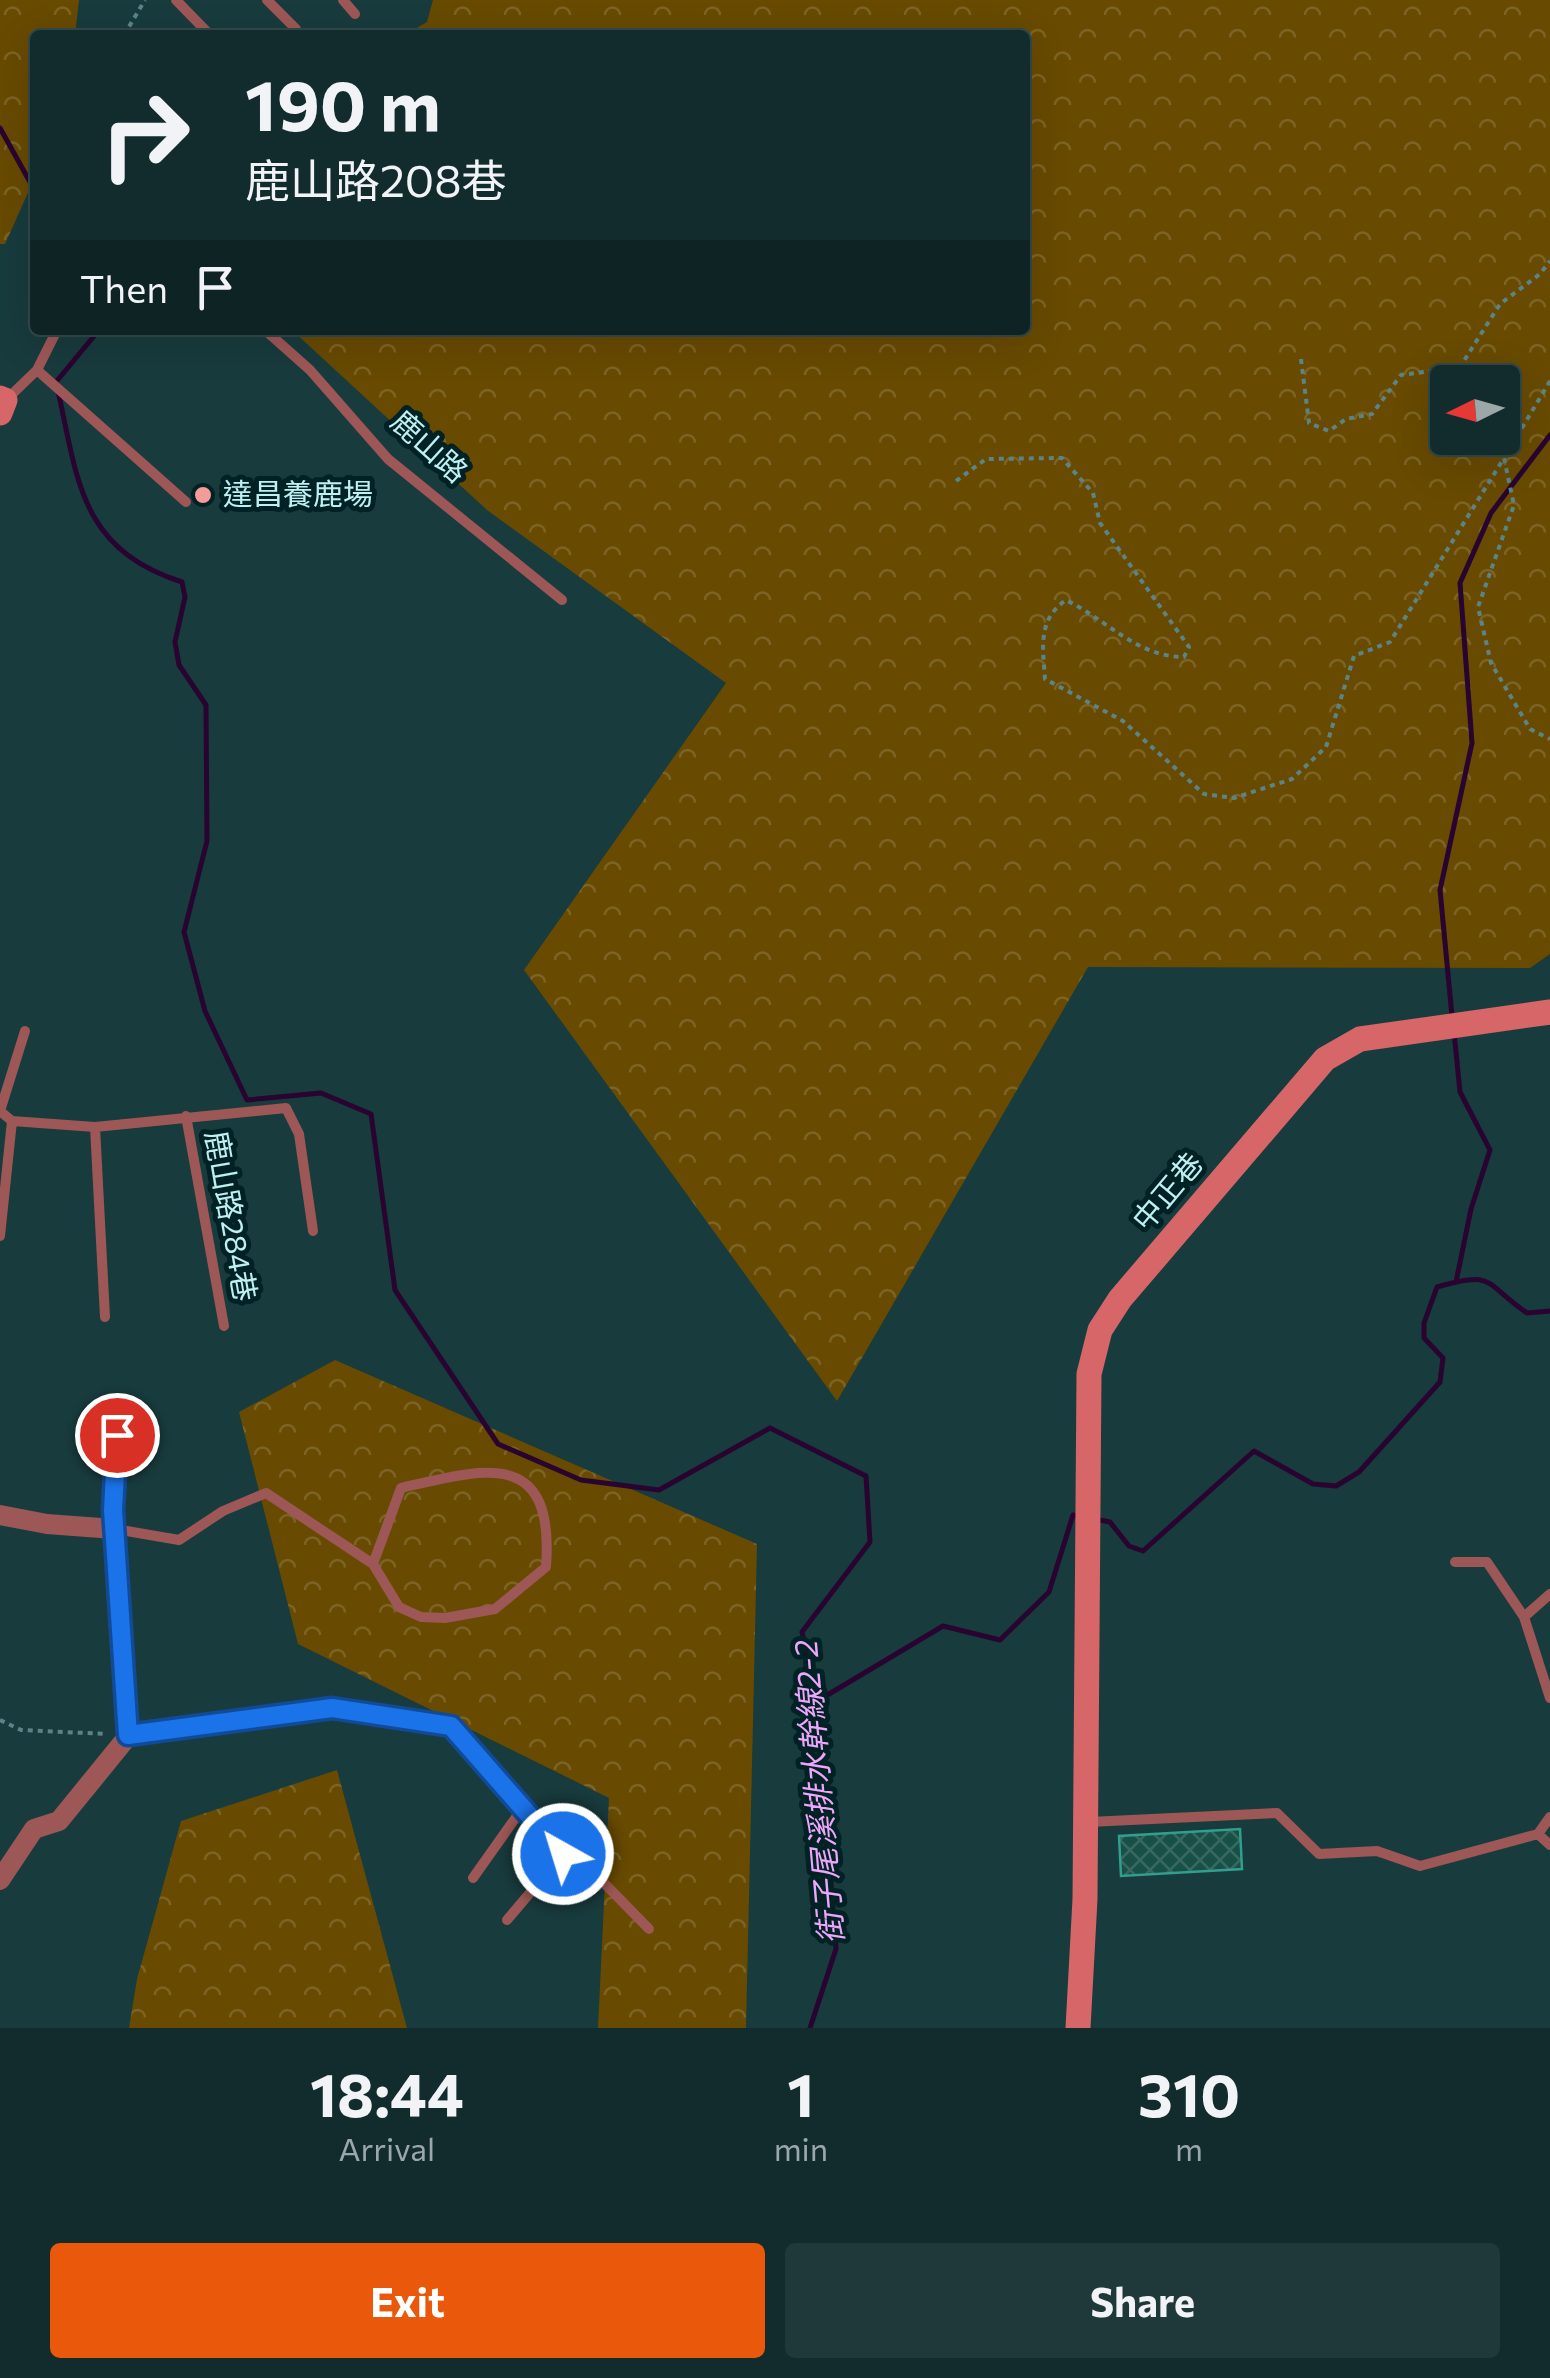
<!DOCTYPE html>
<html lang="en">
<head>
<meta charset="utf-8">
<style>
  :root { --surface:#122c2e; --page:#1f383a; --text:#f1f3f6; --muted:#9ca7aa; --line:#31484a; --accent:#ea580c }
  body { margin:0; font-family:Commissioner,"Noto Sans TC",sans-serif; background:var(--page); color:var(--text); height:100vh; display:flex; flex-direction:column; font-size:38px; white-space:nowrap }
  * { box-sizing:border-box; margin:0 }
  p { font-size:32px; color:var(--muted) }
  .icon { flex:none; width:55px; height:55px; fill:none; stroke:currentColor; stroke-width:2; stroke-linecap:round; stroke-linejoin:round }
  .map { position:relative; height:2028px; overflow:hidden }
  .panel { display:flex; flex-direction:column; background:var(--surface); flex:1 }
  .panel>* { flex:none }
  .guide { position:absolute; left:30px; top:30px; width:1000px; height:305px; border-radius:10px; box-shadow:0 10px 40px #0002,0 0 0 2px var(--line); background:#122c2e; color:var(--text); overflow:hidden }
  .needle { width:65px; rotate:265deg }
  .buttons { position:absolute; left:1430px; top:365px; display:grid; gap:20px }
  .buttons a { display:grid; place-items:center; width:90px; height:90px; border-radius:10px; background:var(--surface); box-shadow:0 10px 40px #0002,0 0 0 2px var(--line); font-size:50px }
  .pin { position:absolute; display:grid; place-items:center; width:85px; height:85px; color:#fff; margin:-42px; border:5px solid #fff; border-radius:50%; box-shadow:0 2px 10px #0007 }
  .me { position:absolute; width:110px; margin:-55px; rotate:321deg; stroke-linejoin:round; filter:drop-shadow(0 0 8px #0008) }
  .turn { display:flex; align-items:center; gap:35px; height:210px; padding:0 50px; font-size:45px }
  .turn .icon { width:130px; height:130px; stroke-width:2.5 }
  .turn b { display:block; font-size:70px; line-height:85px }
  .then { display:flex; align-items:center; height:95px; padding:0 50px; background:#0003; gap:20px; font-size:38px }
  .eta { display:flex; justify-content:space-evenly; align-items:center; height:170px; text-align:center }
  .eta b { font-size:60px; font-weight:700; line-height:70px }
  .action { display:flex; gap:20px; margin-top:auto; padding:20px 50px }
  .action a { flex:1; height:115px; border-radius:10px; background:var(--accent); color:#fff; font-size:40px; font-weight:700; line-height:115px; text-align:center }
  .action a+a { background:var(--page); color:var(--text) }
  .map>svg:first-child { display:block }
</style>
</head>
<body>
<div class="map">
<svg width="1550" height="2028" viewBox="0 0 1550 2028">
  <defs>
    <pattern id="forest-crowns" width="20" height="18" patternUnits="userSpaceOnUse" patternTransform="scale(2.5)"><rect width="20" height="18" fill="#684a00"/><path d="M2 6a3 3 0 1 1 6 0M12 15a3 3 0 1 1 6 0" fill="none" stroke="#7c6426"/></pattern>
    <pattern id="building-cross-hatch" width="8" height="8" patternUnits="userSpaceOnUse" patternTransform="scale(2.5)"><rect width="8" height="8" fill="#184f46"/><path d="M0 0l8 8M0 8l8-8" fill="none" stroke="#386961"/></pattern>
  </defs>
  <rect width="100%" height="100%" fill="#183b3d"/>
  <path fill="url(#forest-crowns)" fill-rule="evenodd" d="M0 0H79L75 35H35V177L5 244H0Z
    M433 0H1550V954L1530 968 1088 967 837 1401 524 970 726 683 487 510 292 330H1025V35H405L427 22ZM1502 382V438H1448V382Z
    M335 1360 757 1544 746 2028H598L609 1798 298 1644 239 1412Z
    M337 1770 407 2028H129L137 1979 181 1821Z"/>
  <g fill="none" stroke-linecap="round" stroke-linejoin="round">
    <path stroke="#290430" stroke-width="5" d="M0 128 35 191
      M99 330 56 382C78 477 77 548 182 582L185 597 175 642 179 665 206 705 207 841 184 932 205 1011 247 1100 321 1093 371 1114 395 1290 498 1444 581 1480 659 1490 770 1428 866 1476 870 1542 802 1632 817 1701 836 1949 810 2028
      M1452 1016 1440 890 1472 743 1460 583 1491 513 1550 435
      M1454 1032 1460 1092 1490 1150 1471 1209 1456 1282
      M1095 1519 1110 1522 1129 1546 1143 1551 1254 1451 1313 1484 1336 1486 1359 1472 1440 1382 1443 1358 1424 1338V1323L1437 1287C1496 1270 1483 1283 1527 1313L1550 1311
      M819 1700 943 1626 1000 1640 1049 1592 1073 1515 1079 1516"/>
  </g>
  <path fill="url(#building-cross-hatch)" stroke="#309f8e" stroke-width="2.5" d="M1240 1829 1242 1869 1121 1876 1119 1836Z"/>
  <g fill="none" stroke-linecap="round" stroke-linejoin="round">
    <path stroke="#5c8487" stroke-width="4" stroke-dasharray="5 5" stroke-linecap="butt" d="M124 35 145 0
      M1301 359 1309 423 1329 431 1346 419 1372 414 1401 375 1460 367 1500 304 1540 274 1550 261
      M1550 381 1504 458 1514 505 1478 607 1491 663 1530 729 1550 739
      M956 481 986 459 1062 458 1093 493 1100 523 1189 647 1184 657C1137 657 1107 620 1066 600 1037 620 1043 648 1045 679L1123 721 1204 794 1234 798 1292 779 1326 747 1354 656 1390 642 1504 458
      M0 1720 21 1730 107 1734"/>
    <path stroke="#9d5756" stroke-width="10" d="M176 0 210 35
      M267 0 296 29
      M343 0 355 14
      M265 330 310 370 388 459 562 600
      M37 370 186 502
      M6 400 37 370 57 330
      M0 1111 12 1121 95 1127 286 1108 299 1134 313 1231
      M0 1111 25 1031
      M186 1116 224 1326
      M95 1127 105 1317
      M0 1236 12 1121
      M115 1529 179 1540 223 1511 266 1493 373 1564 399 1607 421 1617 445 1618 495 1609 546 1567C555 1446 483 1469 401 1488L373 1564
      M1455 1562H1487L1524 1617 1550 1698
      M1524 1617 1550 1594
      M130 1735 332 1708 451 1726 563 1854 507 1920
      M1089 1822 1277 1813 1319 1854 1377 1851 1420 1866 1538 1834 1550 1845
      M1538 1834 1550 1817
      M563 1854 603 1882 649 1929
      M473 1878 524 1806"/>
    <path stroke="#9d5756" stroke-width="20" d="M0 1515 47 1524 114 1529
      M0 1880 34 1829 59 1821 129 1735 113 1510 117 1435"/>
    <path stroke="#d66668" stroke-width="25" d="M0 398 5 400 0 413
      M1078 2028 1085 1899 1089 1374 1100 1330 1120 1299 1325 1059 1360 1039 1550 1012"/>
  </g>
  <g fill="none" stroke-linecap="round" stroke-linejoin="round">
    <defs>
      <path id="route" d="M117 1435 113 1510 128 1735 332 1708 451 1726 563 1854"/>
    </defs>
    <use href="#route" stroke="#114b97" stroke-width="25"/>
    <use href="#route" stroke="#1a73e8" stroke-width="18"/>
  </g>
  <circle fill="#f59b99" stroke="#002224" stroke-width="4" cx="203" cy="495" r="10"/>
  <g text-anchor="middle" stroke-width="10" stroke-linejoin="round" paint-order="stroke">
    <g font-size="30" fill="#beeff2" stroke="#002224">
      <text transform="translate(429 447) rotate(42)" y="10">鹿山路</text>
      <text transform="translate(1168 1192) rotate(-50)" y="10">中正巷</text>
      <text transform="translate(230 1216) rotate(80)" y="10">鹿山路284巷</text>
    </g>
    <g font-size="30" fill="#beeff2" stroke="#002224" text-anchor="start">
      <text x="223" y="505">達昌養鹿場</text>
    </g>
    <g font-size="32" font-style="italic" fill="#eea5fc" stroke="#002224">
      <text transform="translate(819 1792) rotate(-95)" y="11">街子尾溪排水幹線2-2</text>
    </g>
  </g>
</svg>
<div class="buttons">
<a><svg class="needle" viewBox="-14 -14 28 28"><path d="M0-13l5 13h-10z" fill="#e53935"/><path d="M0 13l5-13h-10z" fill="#9ca7aa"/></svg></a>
</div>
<div class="pin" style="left:117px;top:1435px;background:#d93025"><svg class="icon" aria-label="arrive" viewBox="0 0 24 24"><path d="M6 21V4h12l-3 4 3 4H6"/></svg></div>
<svg class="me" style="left:563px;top:1854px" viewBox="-20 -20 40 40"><circle r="17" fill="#1a73e8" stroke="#fff" stroke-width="3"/><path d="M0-11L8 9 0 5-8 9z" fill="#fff"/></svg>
<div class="guide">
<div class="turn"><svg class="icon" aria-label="right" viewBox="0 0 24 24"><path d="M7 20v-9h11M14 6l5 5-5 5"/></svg><div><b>190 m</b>鹿山路208巷</div></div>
<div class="then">Then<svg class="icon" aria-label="arrive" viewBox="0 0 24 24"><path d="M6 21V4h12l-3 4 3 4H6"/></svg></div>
</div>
</div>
<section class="panel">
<div class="eta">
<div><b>18:44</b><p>Arrival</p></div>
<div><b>1</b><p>min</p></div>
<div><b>310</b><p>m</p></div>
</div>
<div class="action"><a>Exit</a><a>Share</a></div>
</section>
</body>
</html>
